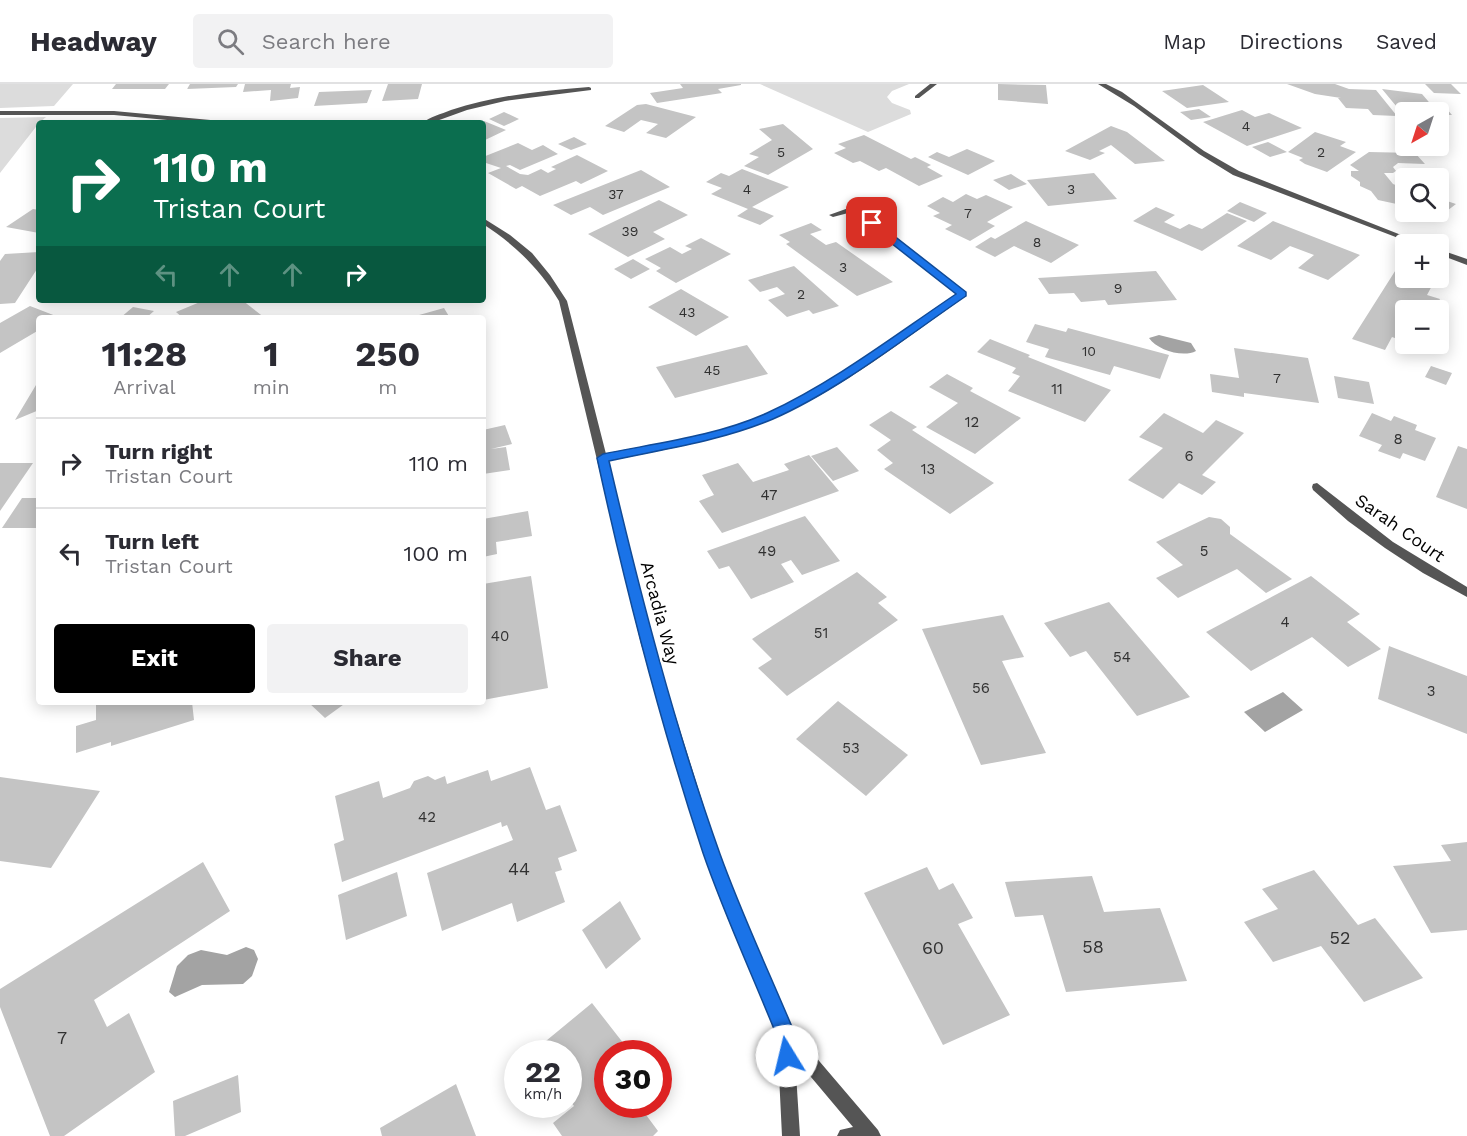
<!DOCTYPE html>
<html lang="en">
<head>
<meta charset="utf-8">
<style>
  :root { --surface:#fff; --page:#f2f2f3; --text:#2b2b33; --muted:#7c7c81; --line:#e1e1e2; --accent:#000 }
  body { margin:0; font-family:"Work Sans",sans-serif; background:var(--page); color:var(--text); height:100vh; display:flex; flex-direction:column; font-size:22px; white-space:nowrap }
  * { box-sizing:border-box; margin:0 }
  p { font-size:20px; color:var(--muted) }
  .icon { flex:none; width:33px; height:33px; fill:none; stroke:currentColor; stroke-width:2; stroke-linecap:round; stroke-linejoin:round }
  .map { position:relative; flex:1; overflow:hidden }
  .side { position:absolute; left:36px; top:231px; width:450px; height:390px; display:flex; flex-direction:column; background:var(--surface); border-radius:6px; box-shadow:0 3px 15px #0003 }
  .side>* { flex:none }
  .top-card { position:absolute; left:36px; top:36px; width:450px; height:183px; border-radius:6px; box-shadow:0 3px 15px #0003; background:#0b6e4f; color:#fff; overflow:hidden }
  .needle { width:39px; rotate:219deg }
  .buttons { position:absolute; left:1395px; top:18px; display:grid; gap:12px }
  .buttons a { display:grid; place-items:center; width:54px; height:54px; border-radius:6px; background:var(--surface); box-shadow:0 3px 15px #0003; font-size:30px }
  .speed { position:absolute; left:504px; top:956px; display:flex; gap:12px; font-size:30px; font-weight:700; text-align:center }
  .speed>* { display:grid; place-content:center; width:78px; height:78px; border-radius:50%; background:var(--surface); box-shadow:0 3px 15px #0003; line-height:1 }
  .speed small { font-size:15px; font-weight:400 }
  .speed .limit { border:9px solid #d22; background:#fff; color:#111 }
  .pin { position:absolute; display:grid; place-items:center; width:51px; height:51px; color:#fff; margin:-26px; border-radius:12px; box-shadow:0 3px 9px #0006 }
  .me { position:absolute; width:66px; margin:-33px; rotate:351deg; stroke-linejoin:round; filter:drop-shadow(0 0 4px #0008) }
  .turn { display:flex; align-items:center; gap:21px; height:126px; padding:0 18px; font-size:27px }
  .turn .icon { width:78px; height:78px; stroke-width:2.5 }
  .turn b { display:block; font-size:42px; line-height:51px }
  .lanes { display:flex; align-items:center; height:57px; padding:0 18px; background:#0003; justify-content:center; gap:30px; direction:ltr }
  .lanes .off { opacity:.35 }
  .eta { display:flex; justify-content:space-evenly; align-items:center; height:102px; text-align:center }
  .eta b { font-size:36px; font-weight:700; line-height:42px }
  .cta { display:flex; gap:12px; margin-top:auto; padding:12px 18px }
  .cta a { flex:1; height:69px; border-radius:6px; background:var(--accent); color:#fff; font-size:24px; font-weight:700; line-height:69px; text-align:center }
  .cta a+a { background:var(--page); color:var(--text) }
  ul { padding:0; list-style:none }
  li { display:flex; align-items:center; gap:18px; height:90px; padding:0 18px; border-top:2px solid var(--line) }
  li div { flex:1 }
  li b { display:block; font-size:22px }
  li em { font-style:normal }
  header { display:flex; align-items:center; gap:36px; box-sizing:border-box; height:84px; padding:0 30px; background:var(--surface); border-bottom:2px solid var(--line) }
  header strong { font-size:28px }
  nav { display:flex; gap:33px; margin-inline-start:auto; font-size:21px }
  .search { width:420px; height:54px; background:var(--page); display:flex; align-items:center; gap:15px; box-sizing:border-box; padding:0 21px; border-radius:6px; color:var(--muted); font-size:22px }
  .map>svg:first-child { display:block }
</style>
</head>
<body>
<header>
<strong>Headway</strong>
<div class="search"><svg class="icon" aria-label="search" viewBox="0 0 24 24"><circle cx="10" cy="10" r="6"/><path d="M15 15l6 6"/></svg>Search here</div>
<nav><a>Map</a><a>Directions</a><a>Saved</a></nav>
</header>
<div class="map">
<svg width="1467" height="1052" viewBox="0 0 1467 1052">
  <rect width="100%" height="100%" fill="#fff"/>
  <path fill="#dcdcdc" d="M0 0H73L54 22 0 24Z
    M760 0H909L892 7 887 13 892 19 910 26 911 30 868 48Z
    M46 33 39 39 0 89V34Z"/>
  <path fill="#a3a3a3" d="M1159 251 1191 259 1196 267C1183 274 1157 266 1149 254Z
    M1283 608 1303 626 1265 648 1244 628Z
    M246 863 254 866 258 875 252 892 243 900 202 901 175 913 169 908 177 882 188 871 201 866 227 871Z"/>
  <path fill="#c4c4c4" d="M116 0H169L165 5H112Z
    M190 0H238L236 3 187 5Z
    M245 0H291L290 4 300 3 298 14 270 17 271 6 243 8Z
    M388 0H422L418 15 382 17Z
    M680 0H741V1L718 5 722 9 657 19 650 9 683 4Z
    M998 0 1046 1 1048 20 998 16Z
    M1287 0H1335L1349 5 1376 6 1397 32 1373 31 1368 25 1346 24 1338 14H1341L1315 10Z
    M1425 0H1451L1461 10 1434 9Z
    M1203 1 1229 18 1187 24 1162 7Z
    M1382 5 1422 10 1434 24H1446L1452 31H1441L1447 38 1438 37V28H1406V34Z
    M372 6 367 19 314 22 319 8Z
    M646 20 696 33 666 54 646 49 658 40 641 36 624 48 605 42 637 21Z
    M1199 25 1211 33 1191 36 1180 28Z
    M1242 26 1255 33 1269 29 1302 44 1247 62 1203 38Z
    M504 28 519 35 504 42 489 35Z
    M484 37 506 46 483 57Z
    M783 40 813 65 768 91 744 82 759 73 749 70 772 56 759 45Z
    M1111 42 1127 48 1165 77 1135 80 1111 61 1099 67 1105 69 1090 76 1065 67Z
    M1315 48 1346 58 1340 62 1356 68 1327 88 1305 80 1299 76 1303 74 1288 68Z
    M864 51 911 75 915 73 931 81 927 83 943 92 919 102 886 84 879 87 860 77 853 79 834 69 846 64 838 60Z
    M574 53 587 60 571 66 558 60Z
    M1268 58 1287 68 1270 73 1252 63Z
    M518 59 532 66 543 61 558 70 520 86 510 81 506 82 520 90 528 91 541 85 548 89 556 85 551 83 577 71 608 87 581 100 576 97 540 112 522 102 516 105 488 89 501 84 483 78V73Z
    M967 65 995 77 968 91 928 73 937 68 949 73Z
    M1369 68 1415 69 1425 80 1398 79 1393 83 1396 87 1393 89H1384L1393 100 1406 105V122L1378 116 1371 107 1360 102V98L1351 92V87H1359L1350 81Z
    M742 85 789 103 752 123 774 132 760 141 737 132 748 125 711 110 722 104 706 98 721 89 729 92Z
    M641 86 670 103 603 131 590 123 571 131 553 121Z
    M1094 89 1117 115 1048 122 1027 96Z
    M1011 90 1027 100 1009 106 993 96Z
    M966 110 977 115 986 111 1013 123 987 138 995 142 970 157 945 145 952 141 933 132 940 129 927 122 943 113 953 118Z
    M1438 114 1456 120 1443 130 1438 128Z
    M659 116 688 131 653 148 665 155 628 173 588 150Z
    M1240 118 1267 129 1254 138 1227 127Z
    M1156 123 1175 131 1164 138 1180 145 1189 140 1202 145 1227 129 1247 137 1202 167 1133 137Z
    M33 125 39 126V149L6 143Z
    M1026 137 1079 161 1051 179 1014 162 995 173 975 163 991 153 995 155Z
    M1273 137 1360 171 1328 196 1298 184 1314 171 1290 162 1271 176 1237 162Z
    M811 139 822 146 810 150 826 161 836 158 893 198 857 212 786 160 790 158 779 151Z
    M701 154 731 170 676 199 656 187 661 184 645 175 670 163 682 170 692 165 685 162Z
    M39 168V182L15 219 0 220V177L5 170Z
    M633 175 650 185 631 195 614 185Z
    M794 182 839 222 813 230 809 226 787 233 768 216 785 210 777 203 760 208 748 196Z
    M1397 184 1406 187V194L1435 196 1427 211 1440 215 1434 226H1406V258L1392 253 1385 266 1352 255Z
    M1156 187 1177 216 1108 221 1105 216 1081 218 1074 209 1049 210 1038 194Z
    M681 205 729 233 696 252 648 223Z
    M198 216H242L265 234H183L176 228 200 218Z
    M30 222 61 234H39V246L0 269V239Z
    M133 223 154 227 146 234H120Z
    M444 224 450 234H412V233Z
    M1035 240 1066 248 1068 244 1169 271 1160 295 1114 282 1110 291 1045 273 1049 265 1026 258Z
    M990 255 1030 271 1028 273 1111 306 1085 338 1008 307 1020 292 1012 289 1016 284 977 268Z
    M747 261 768 290 675 314 656 283Z
    M1234 264 1308 274 1319 319 1244 309V313L1212 308 1210 290 1239 294Z
    M1431 282 1452 289 1446 301 1425 293Z
    M947 290 973 304 970 307 1021 334 975 370 926 343 958 319 929 303Z
    M1334 292 1369 298 1374 320 1338 314Z
    M39 296V326L15 336Z
    M891 327 917 343 912 346 994 399 950 430 884 385 893 379 877 366 891 356 869 341Z
    M1164 329 1203 349 1216 336 1244 349 1202 391 1216 398 1202 411 1179 399 1163 415 1128 396 1163 364 1139 353Z
    M1372 329 1391 337 1394 332 1417 341 1415 346 1436 354 1425 377 1403 369 1400 375 1378 367 1382 361 1359 352Z
    M505 341 512 360 491 365 506 363 510 386 483 390V346Z
    M1458 362 1467 365V425L1436 413Z
    M837 363 859 387 833 397 811 372Z
    M809 371 839 407 722 449 699 417 714 411 702 391 738 379 753 398 789 386 784 380Z
    M0 379H33L0 427Z
    M22 414H39V444H2Z
    M528 427 532 452 496 458 497 470 483 473V435Z
    M805 432 840 477 802 491 791 476 781 480 794 498 751 515 729 482 719 485 707 467Z
    M1209 433 1221 435 1230 443V450L1292 495 1266 509 1237 485 1178 514 1156 494 1183 481 1156 458Z
    M857 488 887 513 878 519 898 536 787 612 758 584 772 575 752 555Z
    M531 492 548 604 483 616V500Z
    M1311 492 1360 530 1347 538 1381 565 1348 583 1312 553 1251 587 1206 548Z
    M1109 518 1190 613 1137 632 1086 567 1070 573 1044 539Z
    M1003 531 1024 573 1002 577 1046 669 981 681 922 545Z
    M1389 562 1467 592V650L1378 615Z
    M838 617 908 671 866 712 796 655Z
    M96 618H192L194 636 111 662V658L76 669V642L96 636Z
    M308 618H347L325 634Z
    M530 683 546 726 560 721 577 767 558 774 562 786 555 788 565 818 517 838 512 819 442 847 427 789 513 756 507 741 502 743 501 738 342 798 334 760 344 756 335 712 379 697 383 714 410 704 414 697 428 692 435 696 445 692 447 700 488 686 491 697Z
    M0 693 100 707 51 784 0 777Z
    M1467 758V846L1431 849 1393 782 1451 777 1441 761Z
    M203 778 230 827 94 916 107 943 129 929 155 988 64 1052H50L0 923V905Z
    M927 783 939 806 953 799 973 834 958 840 1010 931 943 961 864 809Z
    M1314 786 1358 841 1375 834 1423 894 1364 918 1321 862 1273 878 1244 838 1278 825 1262 805Z
    M397 788 407 832 346 856 338 811Z
    M1092 792 1104 828 1160 824 1187 897 1066 908 1043 831 1015 833 1005 798Z
    M620 817 641 855 606 885 582 846Z
    M592 919 631 969H608V1020H638L658 1047 653 1052H562L553 1039 574 1022 568 1014V969H537L535 966Z
    M238 991 241 1028 185 1052H175L173 1017Z
    M456 1000 476 1052H382L380 1044Z"/>
  <g fill="none" stroke-linecap="round" stroke-linejoin="round">
    <path fill="#555" fill-rule="evenodd" d="M930 0H937L919 14H915V12Z
      M1098 0H1106L1122 8 1204 67 1239 87 1424 160H1414L1233 91 1199 70 1134 22Z
      M589 3 591 4V6L505 17 467 26 431 39H422C430 33 441 30 451 26 496 11 542 7 589 3Z
      M0 27H114L221 37 224 39H199L114 31H0Z
      M871 116 878 118 859 125 966 208V212C904 255 843 305 772 335 720 357 663 366 607 377L653 560 719 771 791 944 878 1046 881 1052H837L840 1046 853 1043 795 974 800 1052H782L777 950 705 771 641 560 559 217C540 185 514 160 483 140V134L510 151 532 169 550 191 567 217 606 370C653 361 702 354 748 337 825 309 890 256 957 210L852 128 833 133 829 131Z
      M1438 165 1467 175V181L1438 170Z
      M1317 399 1393 458 1467 503V513L1423 489 1385 464 1348 437 1313 406 1312 403 1313 400Z"/>
  </g>
  <path fill="#1a73e8" stroke="#114b97" stroke-width="1.5" d="M868 137H875L966 208V212C906 253 839 306 773 335 721 357 664 365 609 377 640 509 674 641 720 770 742 831 770 890 795 950L796 972 794 979 787 981 780 979 776 950C752 890 724 830 703 769 660 639 626 507 597 374L603 370C657 359 716 352 767 329 834 298 895 251 956 210L868 141Z"/>
  <g text-anchor="middle" stroke-width="4.5" stroke-linejoin="round" paint-order="stroke">
    <g font-size="14" fill="#313131">
      <text x="1246" y="47">4</text>
      <text x="781" y="73">5</text>
      <text x="1321" y="73">2</text>
      <text x="747" y="110">4</text>
      <text x="1071" y="110">3</text>
      <text x="616" y="115">37</text>
      <text x="968" y="134">7</text>
      <text x="630" y="152">39</text>
      <text x="1037" y="163">8</text>
      <text x="843" y="188">3</text>
      <text x="1118" y="209">9</text>
      <text x="801" y="215">2</text>
      <text x="687" y="233">43</text>
      <text x="1089" y="272">10</text>
      <text x="712" y="291">45</text>
      <text x="1277" y="299">7</text>
    </g>
    <g font-size="15" fill="#313131">
      <text x="1057" y="310">11</text>
      <text x="972" y="343">12</text>
      <text x="1398" y="360">8</text>
      <text x="1189" y="377">6</text>
      <text x="928" y="390">13</text>
      <text x="769" y="416">47</text>
      <text x="767" y="472">49</text>
      <text x="1204" y="472">5</text>
      <text x="1285" y="543">4</text>
      <text x="821" y="554">51</text>
      <text x="500" y="557">40</text>
      <text x="1122" y="578">54</text>
      <text x="981" y="609">56</text>
      <text x="1431" y="612">3</text>
      <text x="851" y="669">53</text>
      <text x="427" y="738">42</text>
    </g>
    <g font-size="18" fill="#000" stroke="#fff">
      <text transform="translate(1400 444) rotate(35)" y="6">Sarah Court</text>
      <text transform="translate(660 529) rotate(75)" y="6">Arcadia Way</text>
    </g>
    <g font-size="18" fill="#313131">
      <text x="519" y="791">44</text>
      <text x="1340" y="860">52</text>
      <text x="1093" y="869">58</text>
      <text x="933" y="870">60</text>
      <text x="62" y="960">7</text>
    </g>
  </g>
</svg>
<div class="buttons">
<a><svg class="needle" viewBox="-14 -14 28 28"><path d="M0-13l5 13h-10z" fill="#e53935"/><path d="M0 13l5-13h-10z" fill="#7c7c81"/></svg></a>
<a><svg class="icon" aria-label="search" viewBox="0 0 24 24"><circle cx="10" cy="10" r="6"/><path d="M15 15l6 6"/></svg></a>
<a>+</a>
<a>−</a>
</div>
<div class="speed"><div>22<small>km/h</small></div><div class="limit">30</div></div>
<div class="pin" style="left:872px;top:139px;background:#d93025"><svg class="icon" aria-label="arrive" viewBox="0 0 24 24"><path d="M6 21V4h12l-3 4 3 4H6"/></svg></div>
<svg class="me" style="left:787px;top:972px" viewBox="-20 -20 40 40"><circle r="19" fill="#fff"/><path d="M0-13L10 11 0 6-10 11z" fill="#1a73e8"/></svg>
<div class="top-card">
<div class="turn"><svg class="icon" aria-label="right" viewBox="0 0 24 24"><path d="M7 20v-9h11M14 6l5 5-5 5"/></svg><div><b>110 m</b>Tristan Court</div></div>
<div class="lanes"><svg class="icon off" aria-label="left" viewBox="0 0 24 24"><path d="M17 20v-9H6M10 6l-5 5 5 5"/></svg><svg class="icon off" aria-label="ahead" viewBox="0 0 24 24"><path d="M12 20V5M6 11l6-6 6 6"/></svg><svg class="icon off" aria-label="ahead" viewBox="0 0 24 24"><path d="M12 20V5M6 11l6-6 6 6"/></svg><svg class="icon" aria-label="right" viewBox="0 0 24 24"><path d="M7 20v-9h11M14 6l5 5-5 5"/></svg></div>
</div>
<section class="side">
<div class="eta">
<div><b>11:28</b><p>Arrival</p></div>
<div><b>1</b><p>min</p></div>
<div><b>250</b><p>m</p></div>
</div>
<ul>
<li><svg class="icon" aria-label="right" viewBox="0 0 24 24"><path d="M7 20v-9h11M14 6l5 5-5 5"/></svg><div><b>Turn right</b><p>Tristan Court</p></div><em>110 m</em></li>
<li><svg class="icon" aria-label="left" viewBox="0 0 24 24"><path d="M17 20v-9H6M10 6l-5 5 5 5"/></svg><div><b>Turn left</b><p>Tristan Court</p></div><em>100 m</em></li>
</ul>
<div class="cta"><a>Exit</a><a>Share</a></div>
</section>
</div>
</body>
</html>
